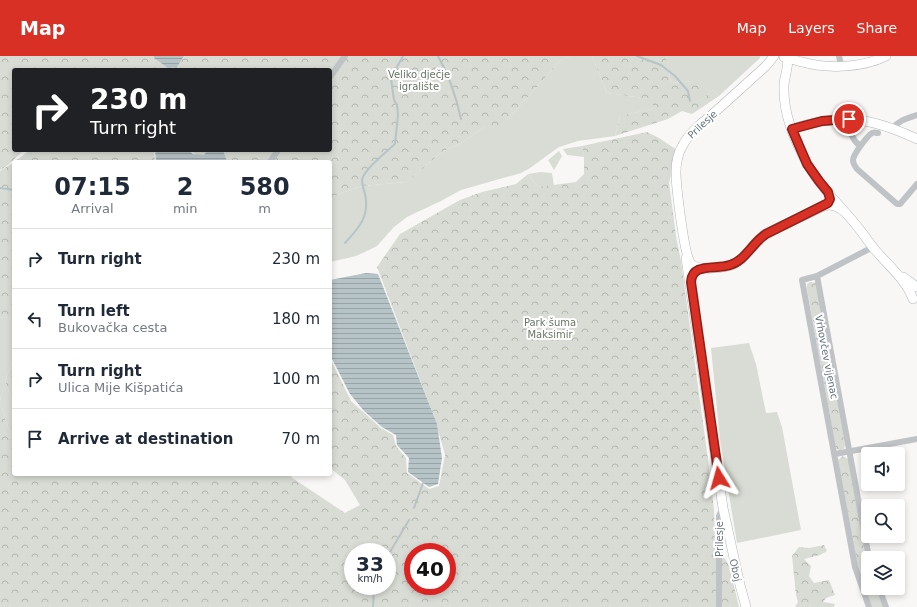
<!DOCTYPE html>
<html lang="en">
<head>
<meta charset="utf-8">
<style>
  :root { --surface:#fff; --page:#f6f6f7; --text:#1f2937; --muted:#747a83; --line:#e0e1e3; --accent:#d93025 }
  body { margin:0; font-family:"DejaVu Sans",sans-serif; background:var(--page); color:var(--text); height:100vh; display:flex; flex-direction:column; font-size:15px; white-space:nowrap }
  * { box-sizing:border-box; margin:0 }
  p { font-size:13px; color:var(--muted) }
  .icon { flex:none; width:22px; height:22px; fill:none; stroke:currentColor; stroke-width:2; stroke-linecap:round; stroke-linejoin:round }
  .map { position:relative; flex:1; overflow:hidden }
  .side { position:absolute; left:12px; top:104px; width:320px; height:316px; display:flex; flex-direction:column; background:var(--surface); border-radius:4px; box-shadow:0 2px 6px #0003 }
  .side>* { flex:none }
  .top-card { position:absolute; left:12px; top:12px; width:320px; height:84px; border-radius:4px; box-shadow:0 2px 6px #0003; background:#202124; color:#fff; overflow:hidden }
  .tools { position:absolute; left:861px; top:391px; display:grid; gap:8px }
  .tools a { display:grid; place-items:center; width:44px; height:44px; border-radius:4px; background:var(--surface); box-shadow:0 2px 6px #0003; font-size:20px }
  .speed { position:absolute; left:344px; top:487px; display:flex; gap:8px; font-size:20px; font-weight:700; text-align:center }
  .speed>* { display:grid; place-content:center; width:52px; height:52px; border-radius:50%; background:var(--surface); box-shadow:0 2px 6px #0003; line-height:1 }
  .speed small { font-size:10px; font-weight:400 }
  .speed .limit { border:6px solid #d22; background:#fff; color:#111 }
  .pin { position:absolute; display:grid; place-items:center; width:34px; height:34px; color:#fff; margin:-17px; border:2px solid #fff; border-radius:50%; box-shadow:0 1px 4px #0007 }
  .me { position:absolute; width:44px; margin:-22px; rotate:352deg; stroke-linejoin:round; filter:drop-shadow(0 0 3px #0008) }
  .turn { display:flex; align-items:center; gap:14px; height:84px; padding:0 12px; font-size:18px }
  .turn .icon { width:52px; height:52px; stroke-width:2.5 }
  .turn b { display:block; font-size:28px; line-height:34px }
  .eta { display:flex; justify-content:space-evenly; align-items:center; height:68px; text-align:center }
  .eta b { font-size:24px; font-weight:600; line-height:28px }
  ul { padding:0; list-style:none }
  li { display:flex; align-items:center; gap:12px; height:60px; padding:0 12px; border-top:1px solid var(--line) }
  li div { flex:1 }
  li b { display:block; font-size:15px }
  li em { font-style:normal }
  header { display:flex; align-items:center; gap:24px; box-sizing:border-box; height:56px; padding:0 20px; background:var(--accent); color:#fff }
  header strong { font-size:19px }
  nav { display:flex; gap:22px; margin-inline-start:auto; font-size:14px }
  .map>svg:first-child { display:block }
</style>
</head>
<body>
<header>
<strong>Map</strong>
<nav><a>Map</a><a>Layers</a><a>Share</a></nav>
</header>
<div class="map">
<svg width="917" height="551" viewBox="0 0 917 551">
  <defs>
    <pattern id="forest-crowns" width="20" height="18" patternUnits="userSpaceOnUse"><rect width="20" height="18" fill="#d8dcd4"/><path d="M2 6a3 3 0 1 1 6 0M12 15a3 3 0 1 1 6 0" fill="none" stroke="#b3b7b1"/></pattern>
    <pattern id="water-rules" width="6" height="5" patternUnits="userSpaceOnUse"><rect width="6" height="5" fill="#b7c4c7"/><path d="M0 2.5h6" fill="none" stroke="#98a4a7"/></pattern>
  </defs>
  <rect width="100%" height="100%" fill="#f8f7f5"/>
  <path fill="#d8dcd4" d="M569 0H592L607 37 650 43 655 52 620 60 615 80 578 85 559 91 530 112 521 117 461 134 441 145 407 161 394 171 377 190 369 194 356 200 330 206V141L362 130 407 126 443 95 458 89 485 71 507 64 560 5Z
    M666 0H760V2L719 40 713 34 702 43 695 46V25L671 27Z
    M582 90 584 101 567 99 563 93Z
    M559 95 562 100 554 114 548 104Z
    M540 116 552 117 554 130 538 131 528 118Z
    M10 259H14V301L5 325 14 350V383H12L3 356 0 340V262Z
    M749 287 756 308 766 357 777 356 782 371 801 474 737 487 720 384 711 292Z"/>
  <path fill="url(#forest-crowns)" fill-rule="evenodd" d="M0 0H184L183 3 185 0H569L560 5 507 64 496 74 485 71 458 89 443 95 407 126 362 130 330 141V106H199L200 102 190 94H330V14H178L177 12 175 11V14H14V94H24L8 109 0 114Z
    M592 0H666L671 27 695 25 701 30 695 46 702 43 713 34 719 40 692 58 682 55 668 63 615 80 620 60 654 52 650 43 607 37Z
    M647 76 659 82 677 94 669 127 676 180 681 205 708 404 714 454 715 488 729 509 739 551H0V340L3 356 12 383H14V418H293L291 421 345 457 360 449 345 424 330 412V302L351 345 381 372 393 379 396 390 406 402 407 417 429 433 439 430 445 399 435 363 377 211 400 178 460 144 482 136 516 128 528 118 538 131 576 126 584 118V102L582 90ZM353 496H387V530H353ZM413 496H447V530H413Z
    M30 94H154L155 106H14Z
    M14 106V259L0 262V115Z
    M810 226 816 227 845 389 844 393 840 394 836 393 807 233V228Z
    M14 301V350L5 325Z
    M843 400 848 403 868 507V532H876L883 551H872L858 513 838 404Z
    M824 489 827 495 820 499 804 503 811 510 809 520 814 527 829 524 835 539 826 542 823 546 835 548 834 551H795L798 546 796 539 792 500 799 491 809 492Z"/>
  <path fill="url(#water-rules)" d="M154 0H184L177 11 168 12 154 2Z
    M155 94H188L193 98 204 99 208 94H223L227 106H156Z
    M366 217 378 218 437 368 442 402 438 428 429 431 408 416 409 402 397 389 396 379 382 371 364 355 350 338 330 299V224Z"/>
  <g fill="none" stroke-linecap="round" stroke-linejoin="round">
    <path stroke="#b7c4c7" stroke-width="2" d="M438 0C450 21 456 40 461 63
      M637 0 661 9 675 20 688 35 690 45
      M176 11V14
      M0 132 14 134
      M345 187C359 172 370 160 365 138 364 133 360 126 363 121 367 111 387 95 395 88L398 59 397 49 394 44 391 22 403 0
      M14 307V312
      M414 452 423 427
      M387 501 409 464
      M373 551 374 530"/>
    <defs>
      <path id="secondary" d="M774 0 766 10C749 25 733 40 716 55 705 65 690 75 683 89 678 97 676 107 676 116 676 129 684 200 691 208 698 215 721 212 729 210 745 205 752 187 765 178L824 150C832 147 839 151 846 157
        M787 0C790 9 784 20 784 30 783 56 794 84 807 107 819 130 840 149 856 169 863 177 869 187 876 195 889 210 906 224 913 243
        M784 1C791 2 796 5 802 6 828 13 862 12 886 0
        M792 73C842 57 870 61 917 83
        M686 202 723 452 740 529 746 551
        M903 221 917 231"/>
    </defs>
    <use href="#secondary" stroke="#b1b7bb" stroke-width="10"/>
    <path stroke="#bfc3c6" stroke-width="6" d="M839 0 841 9
      M330 21 345 0
      M849 63C849 73 852 84 860 90
      M893 72C899 64 908 62 917 59
      M878 77C875 77 875 76 872 77 867 80 853 99 853 104 853 108 855 110 857 113L897 148H900L917 128
      M270 106 278 94
      M817 220 869 502
      M835 398 917 383
      M879 532 886 551
      M719 551V460L723 452
      M869 551 855 511 802 224 817 220 873 191"/>
    <use href="#secondary" stroke="#fff" stroke-width="9"/>
  </g>
  <g fill="none" stroke-linecap="round" stroke-linejoin="round">
    <defs>
      <path id="route" d="M719 422 691 226C692 206 716 214 730 209 746 204 752 187 766 178L828 147 830 143 828 136 819 125 807 108 792 73 822 65 849 63"/>
    </defs>
    <use href="#route" stroke="#8d1f18" stroke-width="10"/>
    <use href="#route" stroke="#d93025" stroke-width="7"/>
  </g>
  <g text-anchor="middle" stroke-width="4" stroke-linejoin="round" paint-order="stroke">
    <g font-size="10" fill="#677663" stroke="#fff">
      <text x="419" y="22">Veliko dječje<tspan x="419" dy="12">igralište</tspan></text>
      <text x="550" y="270">Park šuma<tspan x="550" dy="12">Maksimir</tspan></text>
    </g>
    <g font-size="10" fill="#65747e" stroke="#fff">
      <text transform="translate(702 68) rotate(-43)" y="4">Prilesje</text>
      <text transform="translate(827 301) rotate(79)" y="4">Vrhovčev vijenac</text>
      <text transform="translate(719 483) rotate(-90)" y="4">Prilesje</text>
      <text transform="translate(736 514) rotate(77)" y="4">Oboj</text>
    </g>
  </g>
</svg>
<div class="tools">
<a><svg class="icon" aria-label="sound" viewBox="0 0 24 24"><path d="M4 9h4l5-4v14l-5-4H4zM17 9q2 3 0 6"/></svg></a>
<a><svg class="icon" aria-label="search" viewBox="0 0 24 24"><circle cx="10" cy="10" r="6"/><path d="M15 15l6 6"/></svg></a>
<a><svg class="icon" aria-label="layers" viewBox="0 0 24 24"><path d="M12 4l9 5-9 5-9-5zM3 14l9 5 9-5"/></svg></a>
</div>
<div class="speed"><div>33<small>km/h</small></div><div class="limit">40</div></div>
<div class="pin" style="left:849px;top:63px;background:#d93025"><svg class="icon" aria-label="arrive" viewBox="0 0 24 24"><path d="M6 21V4h12l-3 4 3 4H6"/></svg></div>
<svg class="me" style="left:719px;top:422px" viewBox="-20 -20 40 40"><path d="M0-17L14 15 0 8-14 15z" fill="#d93025" stroke="#fff" stroke-width="4"/></svg>
<div class="top-card">
<div class="turn"><svg class="icon" aria-label="right" viewBox="0 0 24 24"><path d="M7 20v-9h11M14 6l5 5-5 5"/></svg><div><b>230 m</b>Turn right</div></div>
</div>
<section class="side">
<div class="eta">
<div><b>07:15</b><p>Arrival</p></div>
<div><b>2</b><p>min</p></div>
<div><b>580</b><p>m</p></div>
</div>
<ul>
<li><svg class="icon" aria-label="right" viewBox="0 0 24 24"><path d="M7 20v-9h11M14 6l5 5-5 5"/></svg><div><b>Turn right</b></div><em>230 m</em></li>
<li><svg class="icon" aria-label="left" viewBox="0 0 24 24"><path d="M17 20v-9H6M10 6l-5 5 5 5"/></svg><div><b>Turn left</b><p>Bukovačka cesta</p></div><em>180 m</em></li>
<li><svg class="icon" aria-label="right" viewBox="0 0 24 24"><path d="M7 20v-9h11M14 6l5 5-5 5"/></svg><div><b>Turn right</b><p>Ulica Mije Kišpatića</p></div><em>100 m</em></li>
<li><svg class="icon" aria-label="arrive" viewBox="0 0 24 24"><path d="M6 21V4h12l-3 4 3 4H6"/></svg><div><b>Arrive at destination</b></div><em>70 m</em></li>
</ul>
</section>
</div>
</body>
</html>
